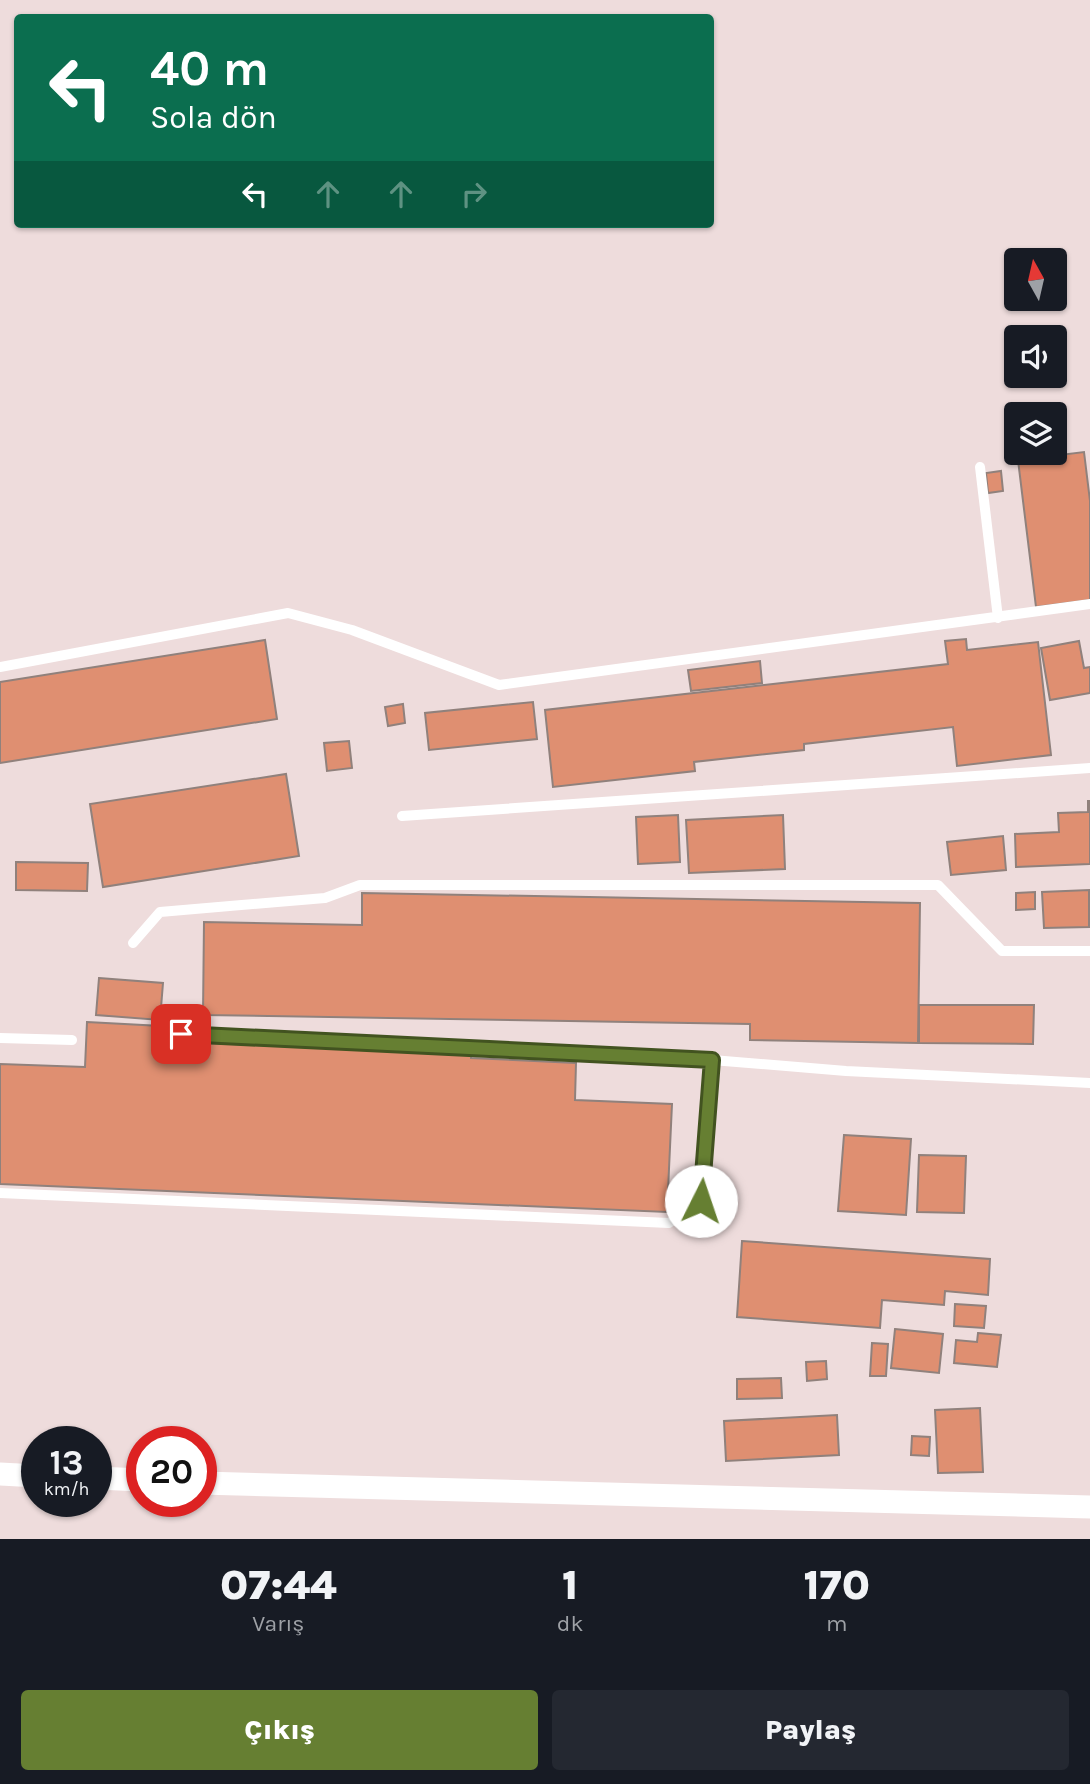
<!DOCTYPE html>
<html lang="tr">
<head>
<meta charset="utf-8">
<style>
  :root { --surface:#171b24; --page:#242831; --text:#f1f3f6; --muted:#9ea1a6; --accent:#667f32 }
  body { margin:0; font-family:Karla,sans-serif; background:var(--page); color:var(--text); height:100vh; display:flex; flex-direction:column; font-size:26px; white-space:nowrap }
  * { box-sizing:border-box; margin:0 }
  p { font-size:23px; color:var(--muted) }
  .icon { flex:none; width:38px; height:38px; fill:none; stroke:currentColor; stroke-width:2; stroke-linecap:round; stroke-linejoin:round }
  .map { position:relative; height:1539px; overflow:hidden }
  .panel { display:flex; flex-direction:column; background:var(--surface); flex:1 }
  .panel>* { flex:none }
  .guide { position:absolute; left:14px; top:14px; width:700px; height:214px; border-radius:7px; box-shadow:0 2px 5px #0004; background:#0b6e4f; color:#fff; overflow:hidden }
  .needle { width:46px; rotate:352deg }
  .fabs { position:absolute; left:1004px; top:248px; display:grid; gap:14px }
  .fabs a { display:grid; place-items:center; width:63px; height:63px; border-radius:7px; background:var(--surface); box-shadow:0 2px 5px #0004; font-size:35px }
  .speed { position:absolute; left:21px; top:1426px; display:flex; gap:14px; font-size:35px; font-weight:700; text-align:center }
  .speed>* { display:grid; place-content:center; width:91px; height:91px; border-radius:50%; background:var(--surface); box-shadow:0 2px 5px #0004; line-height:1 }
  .speed small { font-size:18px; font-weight:400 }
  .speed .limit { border:10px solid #d22; background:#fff; color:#111 }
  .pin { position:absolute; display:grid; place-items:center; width:60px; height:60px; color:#fff; margin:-30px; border-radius:14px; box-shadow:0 4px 10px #0006 }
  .me { position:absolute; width:77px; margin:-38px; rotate:4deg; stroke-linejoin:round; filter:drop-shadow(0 0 5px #0008) }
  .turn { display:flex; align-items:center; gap:24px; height:147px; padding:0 21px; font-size:32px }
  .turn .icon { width:91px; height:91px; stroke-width:2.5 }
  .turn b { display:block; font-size:49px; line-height:60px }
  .lanes { display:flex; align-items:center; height:66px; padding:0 21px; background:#0003; justify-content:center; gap:35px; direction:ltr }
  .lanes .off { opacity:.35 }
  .eta { display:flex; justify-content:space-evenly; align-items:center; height:119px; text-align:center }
  .eta b { font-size:42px; font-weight:800; line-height:49px }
  .action { display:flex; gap:14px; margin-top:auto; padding:14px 21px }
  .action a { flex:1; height:80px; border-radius:7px; background:var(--accent); color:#fff; font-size:28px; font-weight:800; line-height:80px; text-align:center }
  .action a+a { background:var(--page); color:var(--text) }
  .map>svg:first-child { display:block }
</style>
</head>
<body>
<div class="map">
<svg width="1090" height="1539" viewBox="0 0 1090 1539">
  <rect width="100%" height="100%" fill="#eedcdc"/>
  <path fill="#df8f71" stroke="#90817c" stroke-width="2" d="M1084 452 1090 501V600L1036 607 1018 460Z
    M1001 471 1003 491 988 493 986 473Z
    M966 639 967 650 1038 642 1051 755 957 766 953 727 804 744V750L694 762 695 771 553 787 545 710 948 664 945 641Z
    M265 640 277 719 0 763V682Z
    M1079 641 1084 668 1090 667V693L1050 700 1041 648Z
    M760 661 762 683 691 691 688 670Z
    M533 702 537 739 429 750 425 713Z
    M403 704 405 723 388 726 385 707Z
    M349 741 352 768 327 771 324 743Z
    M286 774 299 856 103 887 90 804Z
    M1088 801H1090V864L1016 867 1015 834 1059 832 1058 813 1088 812Z
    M678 815 680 862 638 864 636 817Z
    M783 815 785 869 689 873 686 820Z
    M1003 836 1006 870 951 875 947 842Z
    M16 862 88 863 87 891 16 890Z
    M1089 890V927L1044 928 1042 892Z
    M1035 892V909L1016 910V893Z
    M362 893 920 903 918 1043 750 1040V1024L203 1015 204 922 362 925Z
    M99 978 163 983 160 1020 96 1015Z
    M919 1005H1034L1033 1044 919 1043Z
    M87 1022 161 1026 160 1041 471 1054V1058L576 1063 575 1100 672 1104 667 1212 0 1184V1064L85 1067Z
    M844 1135 911 1139 906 1215 838 1211Z
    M919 1155 966 1156 964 1213 917 1212Z
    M742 1241 990 1259 988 1295 945 1291 944 1305 882 1300 880 1328 737 1317Z
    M955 1304 986 1306 984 1328 954 1326Z
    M895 1329 943 1334 939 1373 891 1368Z
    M978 1333 1001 1335 997 1367 954 1363 956 1340 977 1342Z
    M872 1343 888 1344 886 1376H870Z
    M826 1361 827 1379 807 1381 806 1362Z
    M781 1378 782 1398 737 1399V1379Z
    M980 1408 983 1472 938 1473 935 1410Z
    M837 1415 839 1455 726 1461 724 1421Z
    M912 1436 930 1437 929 1456 911 1455Z"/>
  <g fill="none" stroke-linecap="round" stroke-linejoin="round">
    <path stroke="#fff" stroke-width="10" d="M980 467 998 618
      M0 667 288 613 352 630 499 685 1090 604
      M402 816 1090 768
      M133 943 160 912 325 898 360 885H938L1002 951H1090
      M181 1034 712 1060 846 1071 1090 1083
      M0 1038 72 1040
      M0 1193 669 1223 701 1201 712 1060"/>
    <path stroke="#fff" stroke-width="23" d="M0 1474 37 1476
      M96 1478 142 1480
      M201 1483 1090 1507"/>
  </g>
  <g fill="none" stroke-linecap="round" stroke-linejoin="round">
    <defs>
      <path id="route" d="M181 1034 712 1060 701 1201"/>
    </defs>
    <use href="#route" stroke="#425320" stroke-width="18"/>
    <use href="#route" stroke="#667f32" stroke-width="12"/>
  </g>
</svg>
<div class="fabs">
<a><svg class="needle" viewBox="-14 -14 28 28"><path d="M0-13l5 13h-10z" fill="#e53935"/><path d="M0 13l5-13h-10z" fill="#9ea1a6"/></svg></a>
<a><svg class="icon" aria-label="sound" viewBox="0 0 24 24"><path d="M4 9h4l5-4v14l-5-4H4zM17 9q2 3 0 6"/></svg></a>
<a><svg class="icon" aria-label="layers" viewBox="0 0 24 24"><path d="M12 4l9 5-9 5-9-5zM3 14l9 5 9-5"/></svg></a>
</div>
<div class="speed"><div>13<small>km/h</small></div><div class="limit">20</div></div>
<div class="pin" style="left:181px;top:1034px;background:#d93025"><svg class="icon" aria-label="arrive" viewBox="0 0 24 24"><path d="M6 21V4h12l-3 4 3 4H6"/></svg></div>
<svg class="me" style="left:701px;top:1201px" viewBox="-20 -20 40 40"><circle r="19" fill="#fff"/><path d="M0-13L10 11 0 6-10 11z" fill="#667f32"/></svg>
<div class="guide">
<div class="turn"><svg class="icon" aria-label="left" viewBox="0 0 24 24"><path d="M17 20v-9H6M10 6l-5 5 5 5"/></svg><div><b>40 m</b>Sola dön</div></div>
<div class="lanes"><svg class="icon" aria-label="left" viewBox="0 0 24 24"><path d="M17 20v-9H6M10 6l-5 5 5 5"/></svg><svg class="icon off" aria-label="ahead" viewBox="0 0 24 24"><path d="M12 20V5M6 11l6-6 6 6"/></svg><svg class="icon off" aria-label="ahead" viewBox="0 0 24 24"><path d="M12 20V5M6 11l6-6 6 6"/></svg><svg class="icon off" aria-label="right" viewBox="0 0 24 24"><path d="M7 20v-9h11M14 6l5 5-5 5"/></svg></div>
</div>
</div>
<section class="panel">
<div class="eta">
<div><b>07:44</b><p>Varış</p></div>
<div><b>1</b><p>dk</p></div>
<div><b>170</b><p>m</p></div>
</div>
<div class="action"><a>Çıkış</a><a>Paylaş</a></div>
</section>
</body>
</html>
